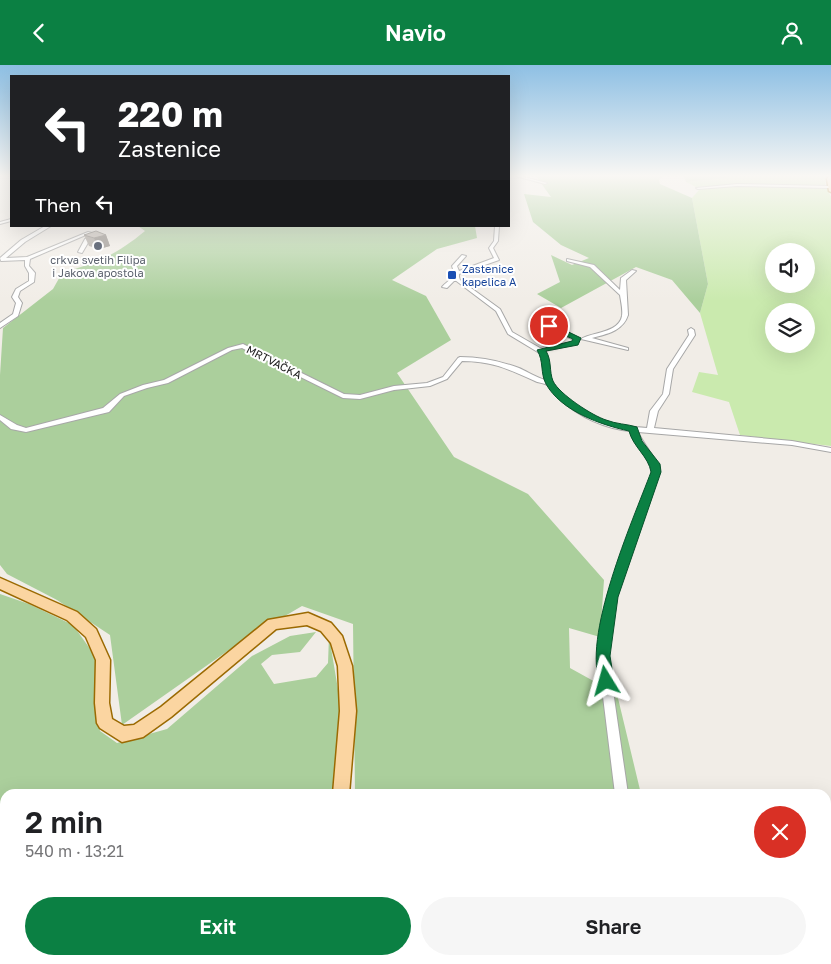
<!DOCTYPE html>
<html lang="en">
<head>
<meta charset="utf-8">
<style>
  :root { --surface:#fff; --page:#f6f6f6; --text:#202124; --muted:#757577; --accent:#0b8043 }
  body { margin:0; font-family:"Golos Text",sans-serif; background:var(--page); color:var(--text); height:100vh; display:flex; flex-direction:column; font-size:19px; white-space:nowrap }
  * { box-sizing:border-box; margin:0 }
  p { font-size:16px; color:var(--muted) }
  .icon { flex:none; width:28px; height:28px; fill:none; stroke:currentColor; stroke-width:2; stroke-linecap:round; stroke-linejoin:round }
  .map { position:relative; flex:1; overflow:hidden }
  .details { position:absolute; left:0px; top:724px; width:831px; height:176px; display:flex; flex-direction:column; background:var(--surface); border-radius:15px 15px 0 0; box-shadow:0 5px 20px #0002 }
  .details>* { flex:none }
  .banner { position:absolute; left:10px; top:10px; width:500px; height:152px; border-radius:0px; box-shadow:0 5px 20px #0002; background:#202124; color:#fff; overflow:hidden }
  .fabs { position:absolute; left:765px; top:178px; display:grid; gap:10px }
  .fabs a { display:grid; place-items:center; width:50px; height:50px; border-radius:50%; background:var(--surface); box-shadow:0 5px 20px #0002; font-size:25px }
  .pin { position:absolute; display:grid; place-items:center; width:42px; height:42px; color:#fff; margin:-21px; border:2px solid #fff; border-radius:50%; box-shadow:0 1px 5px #0007 }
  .me { position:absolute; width:55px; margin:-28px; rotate:352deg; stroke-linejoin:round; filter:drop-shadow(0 0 4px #0008) }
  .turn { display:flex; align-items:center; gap:18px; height:105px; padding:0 25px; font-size:22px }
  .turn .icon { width:65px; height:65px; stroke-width:2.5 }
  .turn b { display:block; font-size:35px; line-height:42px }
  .then { display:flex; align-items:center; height:48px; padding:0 25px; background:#0003; gap:10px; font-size:19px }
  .round { display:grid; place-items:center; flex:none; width:52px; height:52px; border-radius:26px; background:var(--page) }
  .head { display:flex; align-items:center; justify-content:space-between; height:85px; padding:0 25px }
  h1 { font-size:30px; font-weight:600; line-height:38px }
  .action { display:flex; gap:10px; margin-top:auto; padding:10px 25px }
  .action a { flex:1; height:58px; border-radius:30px; background:var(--accent); color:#fff; font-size:20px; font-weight:600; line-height:58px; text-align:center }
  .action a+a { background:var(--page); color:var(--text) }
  header { display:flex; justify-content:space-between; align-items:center; height:65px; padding:0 25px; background:var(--accent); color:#fff; font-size:22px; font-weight:600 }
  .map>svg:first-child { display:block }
</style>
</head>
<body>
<header><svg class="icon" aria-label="back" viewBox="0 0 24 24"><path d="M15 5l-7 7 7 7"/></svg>Navio<svg class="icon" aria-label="person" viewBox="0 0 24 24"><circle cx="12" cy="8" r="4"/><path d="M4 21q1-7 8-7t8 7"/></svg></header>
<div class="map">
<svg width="831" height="899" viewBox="0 0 831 899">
  <rect width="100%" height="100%" fill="#f1ede7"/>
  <path fill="#caeaae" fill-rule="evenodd" d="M743 111H826L825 121 808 122 827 123 831 132V381L740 370 729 337 692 327 699 307 718 310 700 248 708 219 692 133 699 125 697 123 727 120 696 122 686 117ZM774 186H806V219H774ZM774 246H806V279H774Z"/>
  <path fill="#abcf9c" d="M536 111H743L686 117 684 111H663L659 115 660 119 692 133 708 219 700 248 672 215 636 202 561 243 537 229 560 217 551 190 572 200 589 193 561 180 533 157 524 129 551 132Z
    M138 161H475L477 173 437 184 392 215 426 231 451 275 397 308 454 392 528 429 604 515 600 572 569 563 570 603 617 629 641 729H355L353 559 302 541 236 580 122 660 110 570 57 535 7 509 0 500V310L3 263 53 224 62 208C98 197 116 190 145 166Z
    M0 529 29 539 73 560 98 595 94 636 100 666 117 678 167 664 252 591 290 571 316 567 300 587 272 590 261 599 274 619 316 612 328 598 329 571 345 666 339 729H5V895H324V899H0Z
    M341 895H683L684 899H340Z"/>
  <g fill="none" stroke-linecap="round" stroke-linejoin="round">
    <defs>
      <path id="minor" d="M516 111H520L547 118 545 119Z
        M737 119 829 121 831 122 829 123 737 121 698 124 696 123Z
        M11 154V156L0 159V157Z
        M45 161H51L25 177 6 193 27 192 88 167 102 170 89 176 82 188 78 187 85 174 95 170 88 169 30 194 29 201 35 208 34 217 20 226 18 232 22 238 18 251 0 263V258L13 249 16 238 12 232 16 224 29 216V208L25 201V195L1 196 0 193 21 175Z
        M495 161H499L498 176 493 183 499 195 459 209V212L460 215 500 244 512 267 540 283 573 277 574 275 547 262 542 255 543 254H547L551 260 579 273 580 274 577 279 545 286C552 294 547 306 552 316 564 338 600 356 623 361 631 362 639 362 647 363L650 346 663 329 667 304 689 270 688 265 691 263 694 265 695 270 673 304 669 329 658 346 654 363 792 376 831 383V387L792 380 638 367C644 381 656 391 660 407L617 532 608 591 628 729H615L598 591 607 532 652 407C648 391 636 381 630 366 606 364 579 352 561 335 556 331 553 325 549 321 546 318 539 318 535 316 508 304 492 296 462 296L447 314 430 321 394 325 360 334 343 333 242 283 232 285 168 318 147 323 124 331 109 347 26 367 11 364 0 355V350L17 360 26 363 103 343 120 329 143 320 164 315 228 283 243 279 344 329 360 330 394 321 427 318 443 312 458 293 460 292C480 292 500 296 519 303 528 307 536 312 545 315L541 289 508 269 496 246 455 215 447 223 442 222C450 213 457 214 452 201L462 190 466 191 457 201 459 206 494 193 489 183 494 176Z
        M567 194 594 200 620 225 621 213 632 205 636 206 626 215 628 250C623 266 607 269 592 273L628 283V285L581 274C592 267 619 268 622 251 623 244 621 237 620 230L590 202 567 196Z
        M629 895H645V899H629Z"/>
      <path id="major" d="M829 111H831V127L829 126 827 114Z
        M0 513 77 547 96 564 110 595 109 638 112 654 124 661 134 660 161 642 268 555 308 548 331 558 342 571 352 601 356 646 349 729H333L340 646 338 601 331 578 321 566 307 560 276 564 171 652 143 672 122 677 100 663 97 658 95 638 96 595 86 572 67 555 0 524Z
        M316 895H336V899H316Z"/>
    </defs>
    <use href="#minor" stroke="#a7a7a7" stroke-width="2"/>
    <use href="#major" stroke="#9b6a02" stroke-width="3"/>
    <use href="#minor" fill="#fff" fill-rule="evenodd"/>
    <use href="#major" fill="#fbd5a1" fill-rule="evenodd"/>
  </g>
  <path fill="#a9a39d" d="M84 170H106L110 181 99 184 89 181Z"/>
  <path fill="#8a847f" d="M106 170 110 181 99 184 94 173Z"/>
  <path fill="#c5bdb6" stroke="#8a847f" d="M96 166 106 170 94 173 84 170Z"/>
  <linearGradient id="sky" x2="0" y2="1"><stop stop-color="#8ec0e4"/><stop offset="0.47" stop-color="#f9f7f4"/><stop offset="1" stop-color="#f9f7f4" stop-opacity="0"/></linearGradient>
  <rect width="831" height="236" fill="url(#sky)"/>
  <path fill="#0b8043" stroke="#07532c" d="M547 259H552L581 273 578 280 546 286C552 296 549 306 553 316 559 329 593 351 606 355 616 359 627 359 637 362L642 376 660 399 661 407 618 532 610 591 614 616 612 621 606 623 601 621C580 574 633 455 651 407 649 392 633 382 629 366 601 360 561 346 546 319 540 308 544 296 537 285L572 276 573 274 547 263Z"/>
  <circle fill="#6b7280" stroke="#fff" stroke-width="2" cx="98" cy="181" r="5"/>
  <rect fill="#1a4fb4" stroke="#fff" stroke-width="2" x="447" y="205" width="10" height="10" rx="2.5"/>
  <g text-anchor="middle" stroke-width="4" stroke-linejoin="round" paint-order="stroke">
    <g font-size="11" fill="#5b616d" stroke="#fff">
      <text x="98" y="199">crkva svetih Filipa<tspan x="98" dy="13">i Jakova apostola</tspan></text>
    </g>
    <g font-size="11" fill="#164399" stroke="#fff" text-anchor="start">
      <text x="462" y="208">Zastenice<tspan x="462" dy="13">kapelica A</tspan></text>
    </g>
    <g font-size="11" fill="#202020" stroke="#fff">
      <text transform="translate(274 297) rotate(27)" y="4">MRTVAČKA</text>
    </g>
  </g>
</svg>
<div class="fabs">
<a><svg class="icon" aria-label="sound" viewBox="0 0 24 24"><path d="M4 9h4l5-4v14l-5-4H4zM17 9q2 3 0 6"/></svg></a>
<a><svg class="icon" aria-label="layers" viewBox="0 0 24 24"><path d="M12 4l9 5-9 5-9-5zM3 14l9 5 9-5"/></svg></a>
</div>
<div class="pin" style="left:549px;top:261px;background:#d93025"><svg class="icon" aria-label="arrive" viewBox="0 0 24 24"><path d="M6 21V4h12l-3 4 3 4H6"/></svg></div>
<svg class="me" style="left:606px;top:616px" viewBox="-20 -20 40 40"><path d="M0-17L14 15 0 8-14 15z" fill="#0b8043" stroke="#fff" stroke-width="4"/></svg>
<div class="banner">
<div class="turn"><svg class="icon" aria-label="left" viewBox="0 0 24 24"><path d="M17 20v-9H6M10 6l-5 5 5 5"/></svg><div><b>220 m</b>Zastenice</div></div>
<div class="then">Then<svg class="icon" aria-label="left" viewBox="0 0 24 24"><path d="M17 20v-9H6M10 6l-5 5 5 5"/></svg></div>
</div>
<section class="details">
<div class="head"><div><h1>2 min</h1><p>540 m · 13:21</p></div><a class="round" style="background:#d93025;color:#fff"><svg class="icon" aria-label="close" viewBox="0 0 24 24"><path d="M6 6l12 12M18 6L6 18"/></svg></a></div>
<div class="action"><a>Exit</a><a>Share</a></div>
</section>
</div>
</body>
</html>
